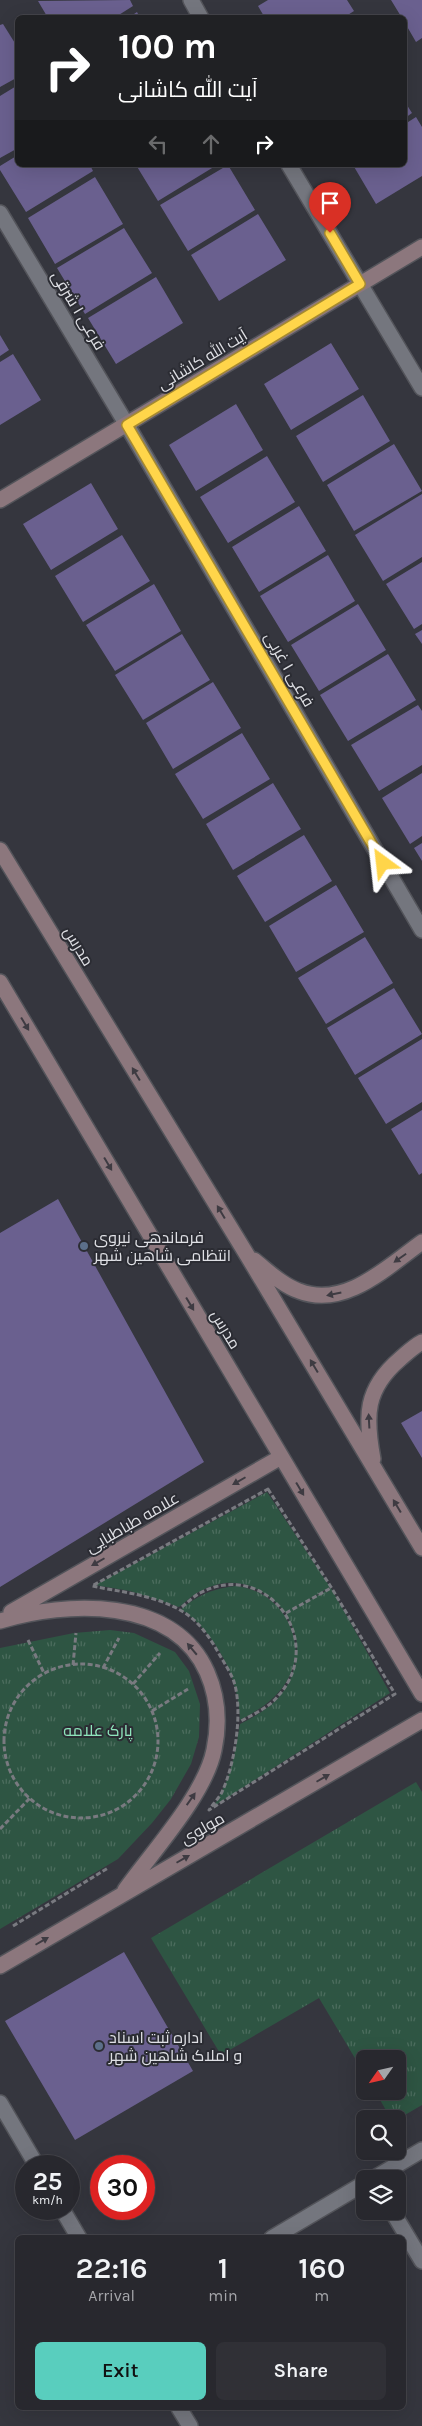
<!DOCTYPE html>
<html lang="en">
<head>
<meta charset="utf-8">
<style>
  :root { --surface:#28282e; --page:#303036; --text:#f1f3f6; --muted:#a5a6aa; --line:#44444a; --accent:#59cebe }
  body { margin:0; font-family:Karla,Cairo,sans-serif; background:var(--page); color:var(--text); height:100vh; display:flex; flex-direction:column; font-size:19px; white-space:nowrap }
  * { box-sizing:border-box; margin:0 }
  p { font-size:16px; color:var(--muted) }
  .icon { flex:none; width:28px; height:28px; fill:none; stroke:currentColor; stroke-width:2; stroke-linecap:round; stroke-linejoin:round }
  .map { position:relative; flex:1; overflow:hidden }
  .panel { position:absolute; left:15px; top:2235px; width:391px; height:175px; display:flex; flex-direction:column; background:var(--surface); border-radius:8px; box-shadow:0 5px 20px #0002,0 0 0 1px var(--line) }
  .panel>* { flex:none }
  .top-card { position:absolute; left:15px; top:15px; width:392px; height:152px; border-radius:8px; box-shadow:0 5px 20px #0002,0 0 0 1px var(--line); background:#202124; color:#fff; overflow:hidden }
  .needle { width:32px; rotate:236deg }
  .buttons { position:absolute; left:356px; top:2050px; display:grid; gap:10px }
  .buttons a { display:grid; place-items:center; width:50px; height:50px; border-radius:8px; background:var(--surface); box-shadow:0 5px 20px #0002,0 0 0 1px var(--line); font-size:25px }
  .speed { position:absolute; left:15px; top:2155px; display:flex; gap:10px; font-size:25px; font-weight:700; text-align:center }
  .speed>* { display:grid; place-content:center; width:65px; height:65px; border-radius:50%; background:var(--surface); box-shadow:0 5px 20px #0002,0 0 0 1px var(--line); line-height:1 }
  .speed small { font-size:12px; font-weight:400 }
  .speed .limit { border:8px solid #d22; background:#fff; color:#111 }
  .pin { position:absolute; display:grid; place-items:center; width:42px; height:42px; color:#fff; margin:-51px -21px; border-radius:50% 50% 50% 0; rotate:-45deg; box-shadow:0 0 5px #0007 }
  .pin .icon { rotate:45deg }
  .me { position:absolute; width:55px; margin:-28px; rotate:330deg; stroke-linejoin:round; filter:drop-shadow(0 0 4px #0008) }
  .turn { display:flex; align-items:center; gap:18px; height:105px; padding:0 20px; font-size:22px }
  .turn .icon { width:65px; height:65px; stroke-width:2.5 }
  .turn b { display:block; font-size:35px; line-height:42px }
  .lanes { display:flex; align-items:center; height:48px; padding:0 20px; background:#0003; justify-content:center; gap:25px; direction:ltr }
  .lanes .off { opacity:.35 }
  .eta { display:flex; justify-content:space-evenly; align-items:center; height:85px; text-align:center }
  .eta b { font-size:30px; font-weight:600; line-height:35px }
  .primary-button { display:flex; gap:10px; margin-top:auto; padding:10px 20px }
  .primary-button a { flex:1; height:58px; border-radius:8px; background:var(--accent); color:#111; font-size:20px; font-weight:600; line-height:58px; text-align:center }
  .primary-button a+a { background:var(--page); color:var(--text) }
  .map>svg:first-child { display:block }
</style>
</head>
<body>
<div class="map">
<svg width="422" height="2426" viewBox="0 0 422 2426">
  <defs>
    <pattern id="grass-tufts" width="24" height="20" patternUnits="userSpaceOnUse" patternTransform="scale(1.25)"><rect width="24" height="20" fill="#2e5543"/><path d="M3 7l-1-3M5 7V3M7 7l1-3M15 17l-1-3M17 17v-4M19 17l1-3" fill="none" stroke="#4c6d5e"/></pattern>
  </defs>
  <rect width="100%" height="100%" fill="#35363e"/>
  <path fill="url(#grass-tufts)" d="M267 1492 330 1587 286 1613C263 1586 234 1573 201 1591 193 1594 186 1602 179 1607L130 1591 95 1585Z
    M236 1586C272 1590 296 1620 296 1655 300 1640 292 1627 286 1613L331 1588 390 1693 213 1807C230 1782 235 1753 240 1724 271 1708 289 1695 296 1660 293 1664 292 1672 289 1677 279 1697 260 1710 240 1720 239 1677 216 1634 181 1609 201 1594 211 1589 236 1586Z
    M110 1630 134 1633 175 1652 189 1671 200 1704 199 1737 191 1764 171 1799 152 1823 118 1859 0 1929V1648L74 1633Z
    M416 1782 422 1792V2105L398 2119H391L375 2091H398V2059H365V2075L319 1998 221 2055 151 1938Z"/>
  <path fill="#6a608f" d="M130 0 133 6 114 18H48L38 1Z
    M268 0H347L354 11 343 18H265L258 6Z
    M391 0H422V38L416 42 405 23V18H402Z
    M137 12 140 18H128Z
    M3 24 18 48V77L0 87V25Z
    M18 85V148L0 158V96Z
    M405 102 412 113 405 118Z
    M416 117 422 127V176L376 204 353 165H405V124Z
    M18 155V165H90L93 171 26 212 0 170V166Z
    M136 165H217L158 201Z
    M228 165 255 210 188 251 160 205Z
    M95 177 123 224 55 264 28 218Z
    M258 214 286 260 219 301 191 255Z
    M124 228 152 273 85 314 57 268Z
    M156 277 183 323 116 364 88 318Z
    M0 335 9 350 0 356Z
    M331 343 359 389 291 430 264 384Z
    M13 354 41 400 0 425V362Z
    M363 395 390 441 323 482 296 436Z
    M236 404 263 450 196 491 169 445Z
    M394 444 422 491 354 531 327 485Z
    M267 456 295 502 228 543 200 497Z
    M91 483 118 529 51 570 23 524Z
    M422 494V557L383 581 355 535Z
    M299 506 326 551 259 592 232 547Z
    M122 535 150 581 83 622 55 576Z
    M328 555 355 601 288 642 260 596Z
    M422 562V624L414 629 386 584Z
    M154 584 181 631 115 671 86 625Z
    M358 604 386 650 319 691 291 645Z
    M422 630V644L415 634Z
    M182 634 210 680 143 720 115 675Z
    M388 654 416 700 348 741 320 695Z
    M213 682 241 728 173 769 146 723Z
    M418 705 422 711V765L379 791 351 745Z
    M242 733 270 779 203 819 175 774Z
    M422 773V836L410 844 382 798Z
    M273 783 301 829 233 870 206 824Z
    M304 835 332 881 265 922 237 876Z
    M422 843V861L414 848Z
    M336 885 364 932 296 972 269 926Z
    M365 937 393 983 326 1024 298 978Z
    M394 988 422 1034 355 1075 327 1028Z
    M422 1039V1102L386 1124 358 1078Z
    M422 1110V1173L419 1175 391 1129Z
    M58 1199 204 1462 0 1587V1233Z
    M422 1411V1458L401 1423Z
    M124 1952 193 2071 75 2140 5 2021Z"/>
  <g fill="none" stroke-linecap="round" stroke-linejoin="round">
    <defs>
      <path id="street" d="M191 0 201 18
        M289 165 422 388
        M0 213 127 425 422 930
        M0 2103 37 2166
        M373 2179 422 2150
        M62 2209 79 2238
        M392 2211 422 2261
        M272 2238 365 2183
        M179 2408 190 2426"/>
      <path id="secondary" d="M0 500 422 247
        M0 850 247 1255 422 1548
        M0 982 422 1694
        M254 1260C268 1271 282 1285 299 1291 345 1309 387 1267 422 1242
        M373 1459C365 1416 365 1389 400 1359 407 1353 414 1346 422 1342
        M11 1612 281 1457
        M0 1621C67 1601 173 1596 207 1672 218 1697 220 1722 214 1750 205 1795 152 1852 125 1890
        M0 1966 422 1720"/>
    </defs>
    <use href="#street" stroke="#53545a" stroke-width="18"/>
    <use href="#secondary" stroke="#53545a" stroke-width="18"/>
    <path stroke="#797a80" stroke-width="3" stroke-dasharray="5 2.5" stroke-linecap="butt" d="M268 1489 331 1587 395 1694 209 1810C213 1804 219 1798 222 1792 235 1764 244 1708 233 1679 229 1670 223 1661 218 1652 209 1636 197 1619 180 1610 154 1595 121 1592 92 1586Z
      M182 1607C188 1602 194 1596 200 1593 266 1558 327 1640 279 1695 270 1707 254 1714 241 1721
      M286 1613 331 1588
      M28 1640 44 1673
      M4 1741a77 77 0 1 1 154 0a77 77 0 1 1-154 0Z
      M73 1665 76 1633
      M103 1668 119 1638
      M133 1684 160 1653
      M152 1711 188 1689
      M0 1829 30 1798
      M13 1926 108 1868"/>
    <use href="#street" stroke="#74767e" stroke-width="15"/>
    <use href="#secondary" stroke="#8c777d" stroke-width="15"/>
  </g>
  <defs><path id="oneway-solid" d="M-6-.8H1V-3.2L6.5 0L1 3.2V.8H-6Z" transform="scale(1.25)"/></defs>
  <g fill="#3e3b42">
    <use href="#oneway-solid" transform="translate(25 1024) rotate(59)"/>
    <use href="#oneway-solid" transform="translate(136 1074) rotate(-121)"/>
    <use href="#oneway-solid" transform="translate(108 1164) rotate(59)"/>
    <use href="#oneway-solid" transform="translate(221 1212) rotate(-121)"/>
    <use href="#oneway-solid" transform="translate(400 1258) rotate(145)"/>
    <use href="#oneway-solid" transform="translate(334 1294) rotate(168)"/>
    <use href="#oneway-solid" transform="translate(190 1304) rotate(59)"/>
    <use href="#oneway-solid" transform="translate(314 1366) rotate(-121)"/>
    <use href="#oneway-solid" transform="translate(369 1421) rotate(-93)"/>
    <use href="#oneway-solid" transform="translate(239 1481) rotate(150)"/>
    <use href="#oneway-solid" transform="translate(300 1489) rotate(59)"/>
    <use href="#oneway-solid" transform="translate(397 1506) rotate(-121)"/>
    <use href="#oneway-solid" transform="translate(98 1562) rotate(150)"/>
    <use href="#oneway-solid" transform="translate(192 1649) rotate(-130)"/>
    <use href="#oneway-solid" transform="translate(323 1778) rotate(-30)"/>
    <use href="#oneway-solid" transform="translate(191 1799) rotate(-55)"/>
    <use href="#oneway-solid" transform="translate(183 1859) rotate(-30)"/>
    <use href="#oneway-solid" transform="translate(42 1941) rotate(-30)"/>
  </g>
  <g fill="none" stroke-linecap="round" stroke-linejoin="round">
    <defs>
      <path id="route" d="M330 233 360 284 127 425 383 863"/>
    </defs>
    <use href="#route" stroke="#a68a30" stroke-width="12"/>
    <use href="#route" stroke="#ffd54a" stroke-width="9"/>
  </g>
  <g fill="#5c6f8a" stroke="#2b2c33" stroke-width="2">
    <circle cx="84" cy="1246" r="5"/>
    <circle cx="99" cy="2046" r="5"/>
  </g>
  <g text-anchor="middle" stroke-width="4" stroke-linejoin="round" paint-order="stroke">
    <g font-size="16" fill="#dfe0e5" stroke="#2b2c33">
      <text transform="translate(79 310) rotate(59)" y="6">فرعی ۱ شرقی</text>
      <text transform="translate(202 359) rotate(-31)" y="6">آیت الله کاشانی</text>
      <text transform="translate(290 669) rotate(60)" y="6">فرعی ۱ غربی</text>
      <text transform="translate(79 946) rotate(59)" y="6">مدرس</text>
      <text transform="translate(226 1329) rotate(59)" y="6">مدرس</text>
      <text transform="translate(132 1522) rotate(-30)" y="6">علامه طباطبایی</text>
      <text transform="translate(202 1828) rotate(-30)" y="6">مولوی</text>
    </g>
    <g font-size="16" fill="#dfe0e5" stroke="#2b2c33" text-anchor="start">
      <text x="94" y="1243">فرماندهی نیروی<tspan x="94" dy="18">انتظامی شاهین شهر</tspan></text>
      <text x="109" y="2043">اداره ثبت اسناد<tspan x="109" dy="18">و املاک شاهین شهر</tspan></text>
    </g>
    <g font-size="16" fill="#8ee5bc" stroke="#2b2c33">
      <text x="98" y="1736">پارک علامه</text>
    </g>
  </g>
</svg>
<div class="buttons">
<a><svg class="needle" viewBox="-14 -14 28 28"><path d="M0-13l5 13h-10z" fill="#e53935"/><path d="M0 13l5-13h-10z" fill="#a5a6aa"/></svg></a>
<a><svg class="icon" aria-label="search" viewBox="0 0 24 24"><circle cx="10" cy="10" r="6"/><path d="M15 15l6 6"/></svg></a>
<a><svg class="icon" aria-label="layers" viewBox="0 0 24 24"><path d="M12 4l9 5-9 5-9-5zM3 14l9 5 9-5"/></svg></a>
</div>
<div class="speed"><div>25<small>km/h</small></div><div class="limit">30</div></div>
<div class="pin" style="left:330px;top:233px;background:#d93025"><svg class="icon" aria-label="arrive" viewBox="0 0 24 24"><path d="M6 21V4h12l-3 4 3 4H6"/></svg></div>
<svg class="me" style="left:383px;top:863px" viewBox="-20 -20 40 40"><path d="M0-17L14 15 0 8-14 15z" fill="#ffd54a" stroke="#fff" stroke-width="4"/></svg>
<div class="top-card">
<div class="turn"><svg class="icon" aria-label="right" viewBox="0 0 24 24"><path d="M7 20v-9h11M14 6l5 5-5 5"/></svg><div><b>100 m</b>آیت الله کاشانی</div></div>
<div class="lanes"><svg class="icon off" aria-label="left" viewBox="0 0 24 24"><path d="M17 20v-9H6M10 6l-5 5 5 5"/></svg><svg class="icon off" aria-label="ahead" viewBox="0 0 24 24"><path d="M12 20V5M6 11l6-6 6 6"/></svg><svg class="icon" aria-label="right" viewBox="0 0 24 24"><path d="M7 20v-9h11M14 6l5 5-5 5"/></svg></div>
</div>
<section class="panel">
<div class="eta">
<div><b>22:16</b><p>Arrival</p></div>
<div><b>1</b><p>min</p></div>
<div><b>160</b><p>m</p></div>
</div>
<div class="primary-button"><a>Exit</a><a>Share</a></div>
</section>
</div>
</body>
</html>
